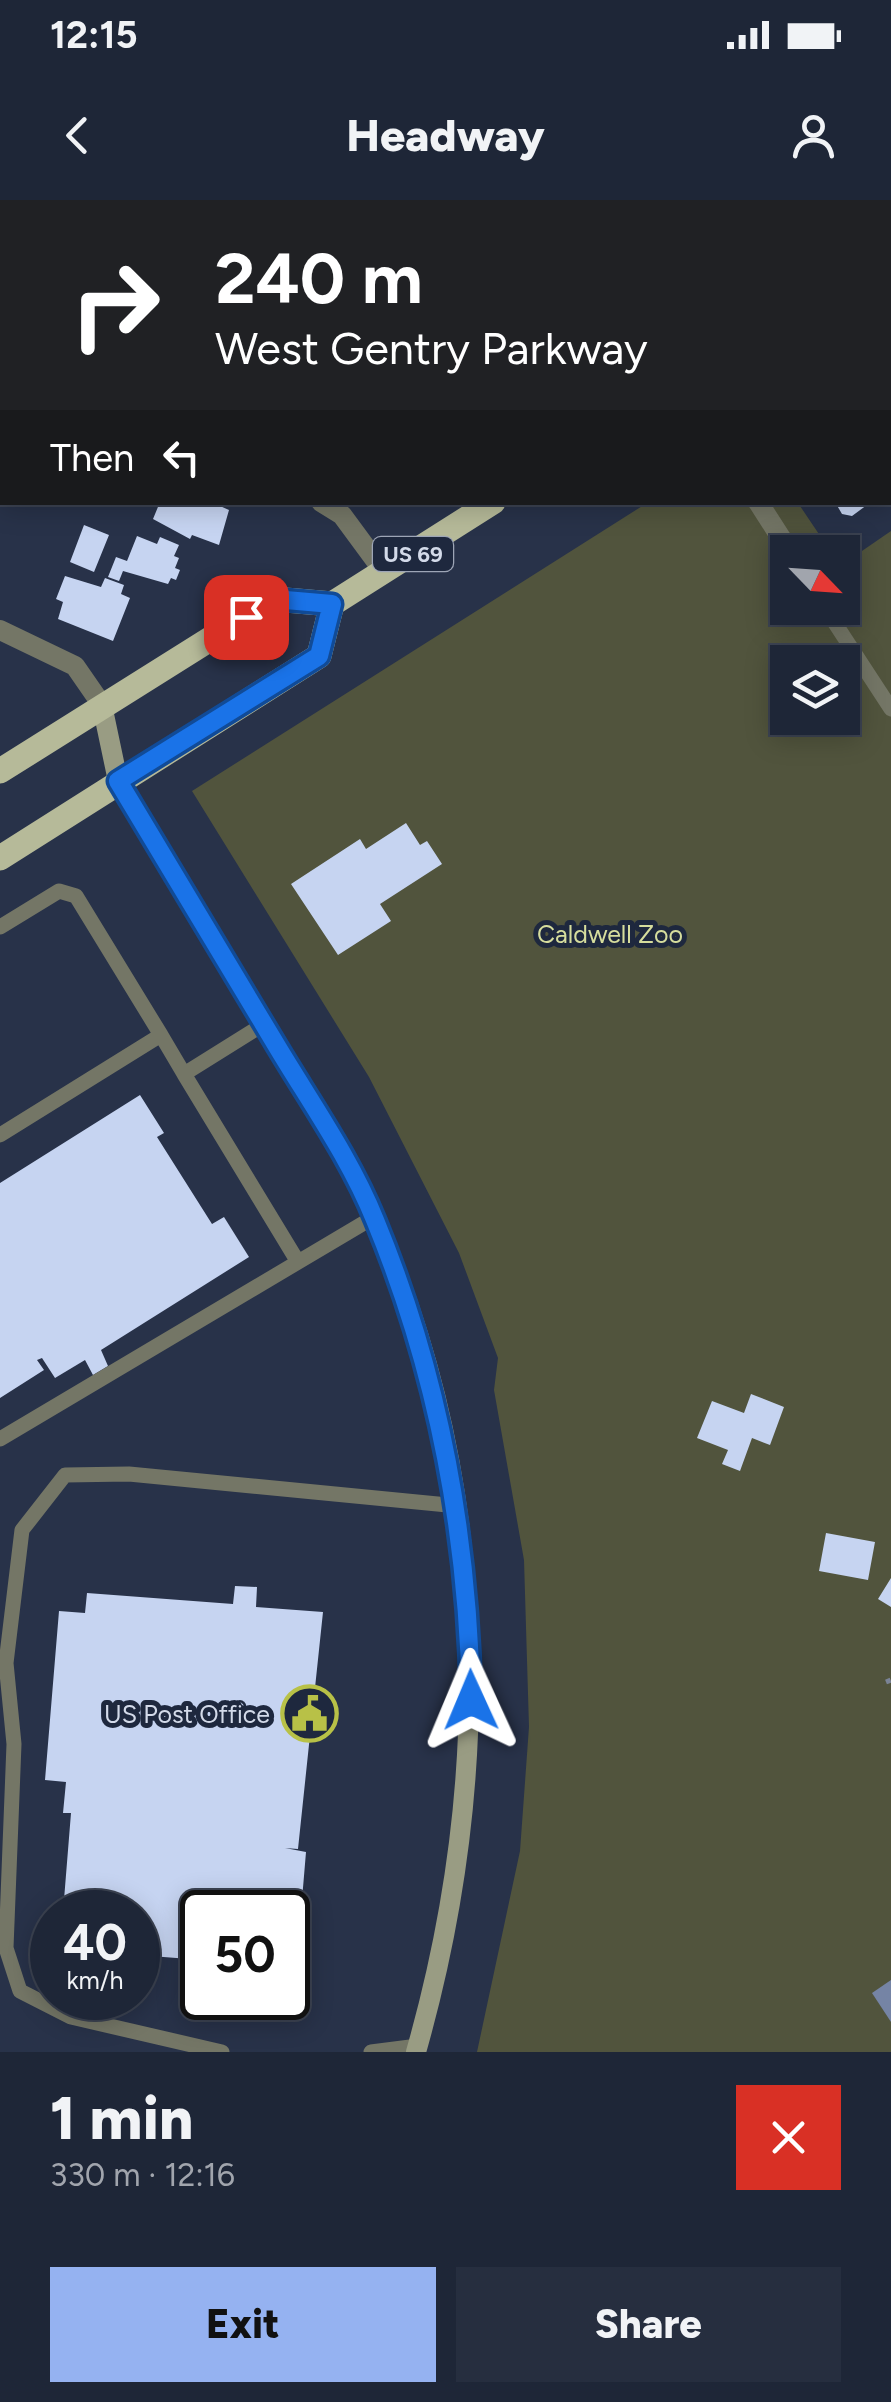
<!DOCTYPE html>
<html lang="en">
<head>
<meta charset="utf-8">
<style>
  :root { --surface:#1e2637; --page:#262e3f; --text:#f1f3f6; --muted:#a1a5ad; --line:#3c4352; --accent:#95b2f1 }
  body { margin:0; font-family:Figtree,sans-serif; background:var(--page); color:var(--text); height:100vh; display:flex; flex-direction:column; font-size:38px; white-space:nowrap }
  * { box-sizing:border-box; margin:0 }
  p { font-size:32px; color:var(--muted) }
  .icon { flex:none; width:55px; height:55px; fill:none; stroke:currentColor; stroke-width:2; stroke-linecap:round; stroke-linejoin:round }
  .map { position:relative; height:1852px; overflow:hidden }
  .details { display:flex; flex-direction:column; background:var(--surface); flex:1 }
  .details>* { flex:none }
  .guide { position:absolute; left:0px; top:0px; width:892px; height:305px; box-shadow:0 5px 25px #0003,0 0 0 2px var(--line); background:#202124; color:#fff; overflow:hidden }
  .needle { width:65px; rotate:115deg }
  .buttons { position:absolute; left:770px; top:335px; display:grid; gap:20px }
  .buttons a { display:grid; place-items:center; width:90px; height:90px; border-radius:0px; background:var(--surface); box-shadow:0 5px 25px #0003,0 0 0 2px var(--line); font-size:50px }
  .speed { position:absolute; left:30px; top:1690px; display:flex; gap:20px; font-size:50px; font-weight:700; text-align:center }
  .speed>* { display:grid; place-content:center; width:130px; height:130px; border-radius:50%; background:var(--surface); box-shadow:0 5px 25px #0003,0 0 0 2px var(--line); line-height:1 }
  .speed small { font-size:25px; font-weight:400 }
  .speed .limit { border:5px solid #111; border-radius:15px; background:#fff; color:#111 }
  .pin { position:absolute; display:grid; place-items:center; width:85px; height:85px; color:#fff; margin:-42px; border-radius:20px; box-shadow:0 5px 15px #0006 }
  .me { position:absolute; width:110px; margin:-55px; rotate:359deg; stroke-linejoin:round; filter:drop-shadow(0 0 8px #0008) }
  .turn { display:flex; align-items:center; gap:35px; height:210px; padding:0 50px; font-size:45px }
  .turn .icon { width:130px; height:130px; stroke-width:2.5 }
  .turn b { display:block; font-size:70px; line-height:85px }
  .then { display:flex; align-items:center; height:95px; padding:0 50px; background:#0003; gap:20px; font-size:38px }
  .round { display:grid; place-items:center; flex:none; width:105px; height:105px; border-radius:0px; background:var(--page) }
  .summary { display:flex; align-items:center; justify-content:space-between; height:170px; padding:0 50px }
  h1 { font-size:60px; font-weight:800; line-height:75px }
  .cta { display:flex; gap:20px; margin-top:auto; padding:20px 50px }
  .cta a { flex:1; height:115px; border-radius:0px; background:var(--accent); color:#111; font-size:40px; font-weight:800; line-height:115px; text-align:center }
  .cta a+a { background:var(--page); color:var(--text) }
  .status { display:flex; justify-content:space-between; align-items:center; height:70px; padding:0 50px; background:var(--surface); direction:ltr }
  .status svg { height:28px; fill:currentColor }
  header { display:flex; justify-content:space-between; align-items:center; height:130px; padding:0 50px; background:var(--surface); font-size:45px; font-weight:800 }
  .map>svg:first-child { display:block }
</style>
</head>
<body>
<div class="status"><b>12:15</b><svg viewBox="0 0 49 12"><path d="M0 12V9h3v3zM5 12V6h3v6zM10 12V3h3v9zM15 12V0h3v12zM26 1h20v11H26zM47 4h2v5h-2z"/></svg></div>
<header><svg class="icon" aria-label="back" viewBox="0 0 24 24"><path d="M15 5l-7 7 7 7"/></svg>Headway<svg class="icon" aria-label="person" viewBox="0 0 24 24"><circle cx="12" cy="8" r="4"/><path d="M4 21q1-7 8-7t8 7"/></svg></header>
<div class="map">
<svg width="891" height="1852" viewBox="0 0 891 1852">
  <rect width="100%" height="100%" fill="#283249"/>
  <path fill="#51543d" fill-rule="evenodd" d="M647 303H798L831 352H788V408H842L843 364 891 331V1852H477L520 1651 529 1527 524 1360 494 1190 498 1158 459 1053 369 877 192 591ZM788 462H842V518H788Z"/>
  <path fill="#7584a5" d="M891 1780V1822L872 1793Z"/>
  <path fill="#c6d4f1" d="M160 302H211L229 310 219 345 192 335 190 339 153 319Z
    M835 302H871L852 316 842 314Z
    M84 325 109 335 94 372 70 362Z
    M137 336 157 344 160 337 179 345 174 356 179 358 175 368 180 370 176 380 171 378 168 384 123 371 119 381 108 377 116 357 127 361Z
    M65 376 101 387 105 378 124 385 121 394 130 398 113 441 58 419 63 402 56 399Z
    M406 623 420 645 427 641 442 664 380 704 391 721 338 755 291 684 360 639 366 649Z
    M140 895 164 933 157 937 212 1024 224 1017 249 1057 101 1150 108 1166 93 1175 85 1160 55 1178 42 1158 37 1160 44 1170 0 1198V983Z
    M751 1194 784 1207 770 1245 752 1238 740 1271 722 1264 728 1250 697 1238 712 1201 744 1213Z
    M826 1333 875 1342 868 1380 819 1371Z
    M891 1378V1407L878 1399Z
    M235 1386 257 1387 256 1407 323 1412 298 1649 285 1648 306 1652 294 1795H288V1712H202V1760L138 1755V1712H63L71 1613H63L66 1582 45 1580 59 1411 85 1413 87 1393 233 1404Z"/>
  <g fill="none" stroke-linecap="round" stroke-linejoin="round">
    <path stroke="#7a8396" stroke-width="5" stroke-dasharray="5 5" stroke-linecap="butt" d="M886 1482 891 1480"/>
    <path stroke="#747666" stroke-width="15" d="M829 414 891 509
      M0 727 59 691 76 696 161 835
      M184 874 298 1062
      M0 935 161 835 184 874 264 824
      M0 1239 374 1017
      M222 1852 71 1817 20 1791 6 1748 14 1544 6 1463 22 1330 65 1275 129 1274 458 1306
      M371 1852 418 1846"/>
    <path stroke="#747666" stroke-width="20" d="M670 0 675 2
      M0 166 2 167
      M321 302 342 315 384 372
      M758 302 790 352
      M825 408 829 414
      M0 430 75 466 102 505"/>
    <path stroke="#999c83" stroke-width="20" d="M102 505 118 581C172 672 227 762 281 853 313 906 349 960 374 1017 491 1281 494 1578 416 1852"/>
    <path stroke="#b6ba99" stroke-width="25" d="M890 53 891 52
      M0 571 274 399 332 404 493 302
      M0 658 319 456 332 404"/>
  </g>
  <g fill="none" stroke-linecap="round" stroke-linejoin="round">
    <defs>
      <path id="route" d="M246 417 274 399 332 404 319 456 118 581C172 670 225 759 278 848 311 903 351 960 375 1020 439 1175 468 1334 471 1500"/>
    </defs>
    <use href="#route" stroke="#114b97" stroke-width="25"/>
    <use href="#route" stroke="#1a73e8" stroke-width="18"/>
  </g>
  <defs>
    <symbol id="civic-ring" viewBox="-11 -11 22 22"><circle r="9.5" fill="#1e283e" stroke="#b8c147" stroke-width="1.5"/><path d="M-.6-6.5H3V-4.5H.6V-3L4-1V1h2V6H-6V1h2V-1L-.6-3ZM-1.2 2.5V6h2.4V2.5Z" fill="#b8c147"/></symbol>
  </defs>
  <g fill-rule="evenodd">
    <use href="#civic-ring" x="278" y="1482" width="63" height="63"/>
  </g>
  <g text-anchor="middle" stroke-width="10" stroke-linejoin="round" paint-order="stroke">
    <rect fill="#1e283e" stroke="#9da5b6" stroke-width="2.5" x="373" y="337" width="80" height="34" rx="8"/>
    <g font-size="22" font-weight="bold" fill="#d3dae9">
      <text x="413" y="362">US 69</text>
    </g>
    <g font-size="25" fill="#d6dd9d" stroke="#1e283e">
      <text x="610" y="743">Caldwell Zoo</text>
    </g>
    <g font-size="25" fill="#d3dae9" stroke="#1e283e" text-anchor="end">
      <text x="270" y="1523">US Post Office</text>
    </g>
  </g>
</svg>
<div class="buttons">
<a><svg class="needle" viewBox="-14 -14 28 28"><path d="M0-13l5 13h-10z" fill="#e53935"/><path d="M0 13l5-13h-10z" fill="#a1a5ad"/></svg></a>
<a><svg class="icon" aria-label="layers" viewBox="0 0 24 24"><path d="M12 4l9 5-9 5-9-5zM3 14l9 5 9-5"/></svg></a>
</div>
<div class="speed"><div>40<small>km/h</small></div><div class="limit">50</div></div>
<div class="pin" style="left:246px;top:417px;background:#d93025"><svg class="icon" aria-label="arrive" viewBox="0 0 24 24"><path d="M6 21V4h12l-3 4 3 4H6"/></svg></div>
<svg class="me" style="left:471px;top:1500px" viewBox="-20 -20 40 40"><path d="M0-17L14 15 0 8-14 15z" fill="#1a73e8" stroke="#fff" stroke-width="4"/></svg>
<div class="guide">
<div class="turn"><svg class="icon" aria-label="right" viewBox="0 0 24 24"><path d="M7 20v-9h11M14 6l5 5-5 5"/></svg><div><b>240 m</b>West Gentry Parkway</div></div>
<div class="then">Then<svg class="icon" aria-label="left" viewBox="0 0 24 24"><path d="M17 20v-9H6M10 6l-5 5 5 5"/></svg></div>
</div>
</div>
<section class="details">
<div class="summary"><div><h1>1 min</h1><p>330 m · 12:16</p></div><a class="round" style="background:#d93025;color:#fff"><svg class="icon" aria-label="close" viewBox="0 0 24 24"><path d="M6 6l12 12M18 6L6 18"/></svg></a></div>
<div class="cta"><a>Exit</a><a>Share</a></div>
</section>
</body>
</html>
